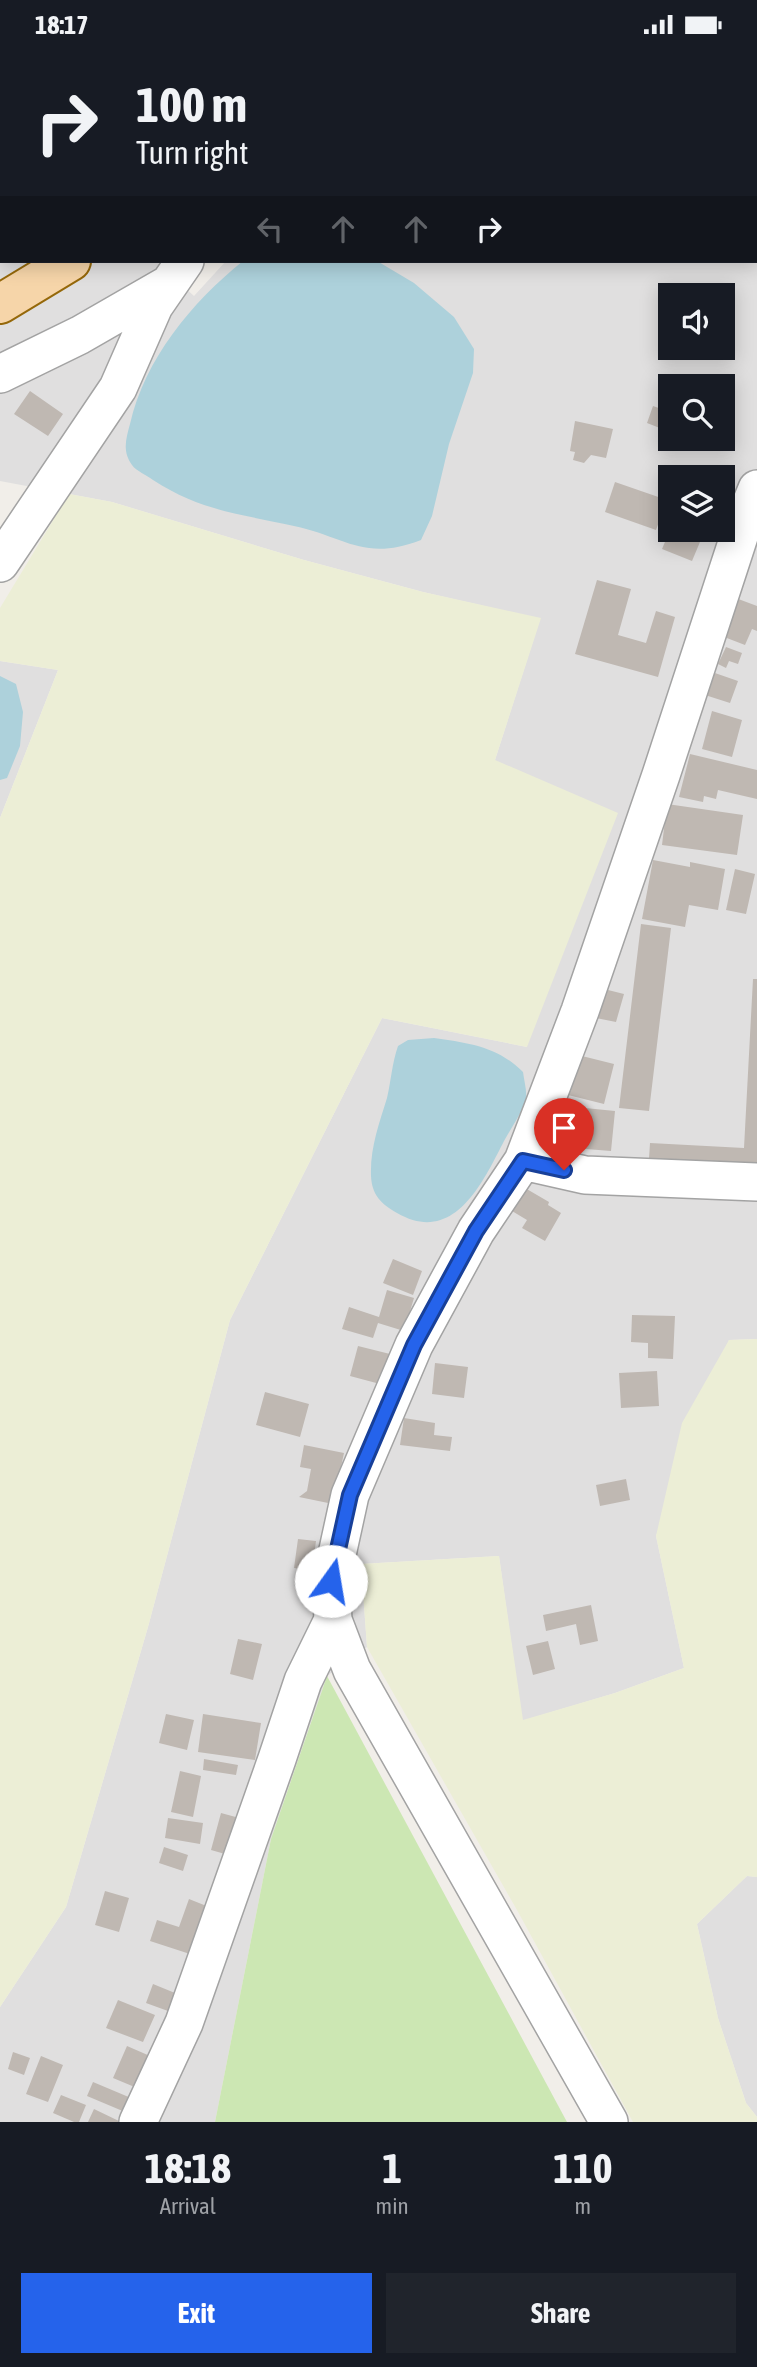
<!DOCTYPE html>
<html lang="en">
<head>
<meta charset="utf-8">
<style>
  :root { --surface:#171b24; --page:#20242c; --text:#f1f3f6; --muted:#9ea1a6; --accent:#2563eb }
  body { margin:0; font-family:"Asap Condensed",sans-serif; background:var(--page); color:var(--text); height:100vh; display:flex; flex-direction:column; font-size:26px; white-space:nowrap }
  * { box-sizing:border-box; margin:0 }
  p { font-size:23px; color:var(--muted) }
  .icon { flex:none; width:38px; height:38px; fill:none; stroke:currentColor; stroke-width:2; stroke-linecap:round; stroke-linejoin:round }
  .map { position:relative; height:2073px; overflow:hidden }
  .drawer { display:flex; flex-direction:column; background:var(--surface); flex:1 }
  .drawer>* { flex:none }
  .banner { position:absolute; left:0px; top:0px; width:758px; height:214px; box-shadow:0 4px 18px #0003; background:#171b24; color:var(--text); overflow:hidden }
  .tools { position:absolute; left:658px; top:234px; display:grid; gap:14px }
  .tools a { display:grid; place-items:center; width:77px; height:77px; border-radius:0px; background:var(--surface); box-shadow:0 4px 18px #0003; font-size:35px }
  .pin { position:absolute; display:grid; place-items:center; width:60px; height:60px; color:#fff; margin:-72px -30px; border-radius:50% 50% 50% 0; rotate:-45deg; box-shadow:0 0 7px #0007 }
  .pin .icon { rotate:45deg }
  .me { position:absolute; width:77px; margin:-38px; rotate:13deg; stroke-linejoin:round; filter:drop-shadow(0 0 5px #0008) }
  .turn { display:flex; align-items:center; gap:24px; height:147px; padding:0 21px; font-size:32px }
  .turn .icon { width:91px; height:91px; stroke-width:2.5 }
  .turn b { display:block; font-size:49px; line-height:60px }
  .lanes { display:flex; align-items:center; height:66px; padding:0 21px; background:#0003; justify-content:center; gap:35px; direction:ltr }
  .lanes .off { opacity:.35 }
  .eta { display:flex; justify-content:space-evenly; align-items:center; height:119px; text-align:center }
  .eta b { font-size:42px; font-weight:700; line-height:49px }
  .cta { display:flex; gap:14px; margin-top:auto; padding:14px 21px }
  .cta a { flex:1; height:80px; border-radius:0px; background:var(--accent); color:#fff; font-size:28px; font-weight:700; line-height:80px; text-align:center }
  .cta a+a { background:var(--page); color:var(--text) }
  .status { display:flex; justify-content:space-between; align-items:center; height:49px; padding:0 35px; background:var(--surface); direction:ltr }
  .status svg { height:19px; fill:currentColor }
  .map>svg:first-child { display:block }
</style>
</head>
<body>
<div class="status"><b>18:17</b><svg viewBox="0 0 49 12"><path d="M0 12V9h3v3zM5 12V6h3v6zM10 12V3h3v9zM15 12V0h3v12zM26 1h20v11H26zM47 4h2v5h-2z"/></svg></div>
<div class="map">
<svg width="757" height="2073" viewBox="0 0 757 2073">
  <rect width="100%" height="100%" fill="#f1eee9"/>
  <path fill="#e0dfdf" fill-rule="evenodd" d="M381 0H757V1290L729 1291 656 1487 684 1619 615 1644 522 1672 499 1507 361 1515 367 1598 327 1627 271 1790 215 2073H0V1958L66 1858 148 1578 230 1271 382 969 527 998 495 711 540 570 423 543 304 511 112 453 0 432V68L2 70V212H156L194 247 226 212H756V2H380ZM670 247H723V299H670ZM670 338H723V390H670ZM670 429H723V481H670Z
    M0 612 58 621 0 769Z
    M747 1827 757 1828V2068L746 2054 718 1969 697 1875Z"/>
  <path fill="#eceed6" d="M69 445 112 453 304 511 423 543 541 569 495 711 618 764 527 998 382 969 230 1271 148 1578 66 1858 0 1958V769L58 621 0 612V559Z
    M757 1290V1828L747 1827 697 1875 718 1969 746 2054 757 2068V2073H633L517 1861 367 1598 361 1515 499 1507 523 1671 615 1644 684 1619 656 1487 682 1374 729 1291Z"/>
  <path fill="#cce7b3" d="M327 1627 567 2073H215L271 1790Z"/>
  <path fill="#add1db" d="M243 212H377L414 234 454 268 474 300 473 324 449 395 432 467 421 491C364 513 346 488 294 477 240 465 201 462 153 431 147 426 136 422 132 416 122 402 126 390 130 375 145 310 191 254 243 212Z
    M0 627 16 635 23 663 20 697 7 729 0 731Z
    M434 989C468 994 497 997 523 1023 524 1031 527 1042 526 1049 524 1061 510 1081 504 1092 483 1133 454 1197 397 1164 381 1155 372 1146 371 1127 370 1099 379 1075 387 1049 391 1032 392 1014 398 997L408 991Z"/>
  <path fill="#bfb8b2" d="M30 342 63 365 48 387 14 365Z
    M653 357 670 363V383L647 374Z
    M575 372 613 380 606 409 591 406 584 414 573 411 575 403 570 402Z
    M615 433 667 451 656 481 605 463Z
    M670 481H705L692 512 662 500Z
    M597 531 631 540 618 586 646 594 656 562 675 568 658 628 575 605Z
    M733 548 757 557V582L752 580 745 596 719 586Z
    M726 598 742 604 738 615 729 612 726 619 718 615Z
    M712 623 738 632 730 654 705 646Z
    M712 662 742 671 732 708 702 700Z
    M690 705 757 721V750L718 741 716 750 704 747 703 753 679 748Z
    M667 755 743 766 737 806 662 796Z
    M653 811 690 818V813L725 820 718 861 689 856 685 878 642 870Z
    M735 820 755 825 746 865 726 861Z
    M641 875 671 879 649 1062 619 1059Z
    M753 930H757V1130L648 1125 650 1094 744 1099Z
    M604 940 624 945 616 973 596 969Z
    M578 1006 614 1015 604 1055 568 1046Z
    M565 1057 615 1062 611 1102 561 1098Z
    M525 1139 549 1153 548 1156 561 1164 545 1192 522 1179 527 1171 512 1162Z
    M393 1210 422 1222 413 1246 383 1234Z
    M387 1241 414 1249 404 1282 378 1274 373 1289 342 1280 349 1258 379 1268Z
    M632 1266 675 1267 673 1310 648 1309V1294L631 1293Z
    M358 1297 398 1307 380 1335 350 1327Z
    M435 1314 468 1318 464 1349 432 1345Z
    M657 1322 659 1357 621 1359 619 1324Z
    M265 1343 309 1355 300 1388 256 1376Z
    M404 1369 435 1374 434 1386 452 1388 450 1402 400 1396Z
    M304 1396 344 1404 333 1455 299 1448 307 1442 311 1420 300 1418Z
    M626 1430 630 1451 600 1457 596 1436Z
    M298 1490 316 1492 312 1521 294 1519Z
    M591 1556 598 1592 580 1596 576 1575 546 1582 543 1566Z
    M238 1590 262 1595 253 1631 230 1625Z
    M548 1592 555 1620 533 1626 526 1597Z
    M166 1665 194 1671 187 1701 159 1694Z
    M203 1665 261 1674 255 1711 198 1703Z
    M204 1710 238 1716 236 1726 203 1721Z
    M180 1722 201 1727 193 1768 171 1763Z
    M221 1764 243 1770 232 1807 211 1801Z
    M168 1769 203 1774 200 1795 165 1789Z
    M164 1798 188 1806 183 1822 159 1814Z
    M105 1842 129 1849 119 1883 95 1876Z
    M189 1850 209 1858 193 1906 150 1892 157 1871 179 1878Z
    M153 1935 175 1944 168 1962 146 1954Z
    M118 1951 155 1966 143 1993 106 1979Z
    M127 1997 150 2007 137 2039 113 2029Z
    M13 2003 30 2009 24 2026 8 2020Z
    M41 2007 63 2016 48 2053 26 2045Z
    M93 2033 131 2049 125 2063 87 2047Z
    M61 2046 86 2056 79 2073H74L53 2064Z
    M94 2060 121 2073H88Z"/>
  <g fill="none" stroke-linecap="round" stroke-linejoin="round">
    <defs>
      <path id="minor" d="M349 2 350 0
        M0 325 80 286 167 236
        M0 514 118 339 154 257 185 212
        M523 1112 585 1126 757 1133
        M138 2073 184 1974 277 1710 303 1632 333 1571
        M609 2073 352 1621 333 1571 331 1533 350 1446 414 1296 476 1182 523 1112 580 962 661 726 745 469 757 440"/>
      <path id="major" d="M264 2 266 0
        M0 255 71 212"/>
    </defs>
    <use href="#minor" stroke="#a3a3a3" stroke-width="40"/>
    <use href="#major" stroke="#95680a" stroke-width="42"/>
    <use href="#minor" stroke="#fff" stroke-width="37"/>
    <use href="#major" stroke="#f6d5a9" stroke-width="38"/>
  </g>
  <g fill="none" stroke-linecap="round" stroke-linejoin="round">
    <defs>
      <path id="route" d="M331 1532 350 1446 414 1296 476 1182 523 1112 564 1121"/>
    </defs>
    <use href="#route" stroke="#184099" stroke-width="18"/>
    <use href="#route" stroke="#2563eb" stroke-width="12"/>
  </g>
</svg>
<div class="tools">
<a><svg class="icon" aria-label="sound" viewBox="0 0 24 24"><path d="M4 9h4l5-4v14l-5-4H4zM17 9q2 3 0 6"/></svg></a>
<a><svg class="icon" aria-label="search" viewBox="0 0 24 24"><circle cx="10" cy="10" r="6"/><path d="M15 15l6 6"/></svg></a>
<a><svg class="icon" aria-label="layers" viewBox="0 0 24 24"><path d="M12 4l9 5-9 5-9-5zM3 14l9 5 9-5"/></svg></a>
</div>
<div class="pin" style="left:564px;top:1121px;background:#d93025"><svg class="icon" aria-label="arrive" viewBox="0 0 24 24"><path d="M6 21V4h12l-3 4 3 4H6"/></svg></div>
<svg class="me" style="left:331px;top:1532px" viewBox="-20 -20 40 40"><circle r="19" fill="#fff"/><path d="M0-13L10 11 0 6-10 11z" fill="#2563eb"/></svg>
<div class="banner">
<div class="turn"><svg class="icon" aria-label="right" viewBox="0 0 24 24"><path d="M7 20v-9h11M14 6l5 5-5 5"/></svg><div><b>100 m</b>Turn right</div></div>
<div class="lanes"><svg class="icon off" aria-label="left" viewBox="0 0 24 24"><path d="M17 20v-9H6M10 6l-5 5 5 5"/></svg><svg class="icon off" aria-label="ahead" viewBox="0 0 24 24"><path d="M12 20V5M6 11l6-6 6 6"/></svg><svg class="icon off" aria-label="ahead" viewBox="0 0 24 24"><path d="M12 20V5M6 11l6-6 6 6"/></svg><svg class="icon" aria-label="right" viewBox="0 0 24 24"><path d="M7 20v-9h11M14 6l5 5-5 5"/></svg></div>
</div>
</div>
<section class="drawer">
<div class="eta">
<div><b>18:18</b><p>Arrival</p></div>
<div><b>1</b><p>min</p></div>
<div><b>110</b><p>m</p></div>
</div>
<div class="cta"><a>Exit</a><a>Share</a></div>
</section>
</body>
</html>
